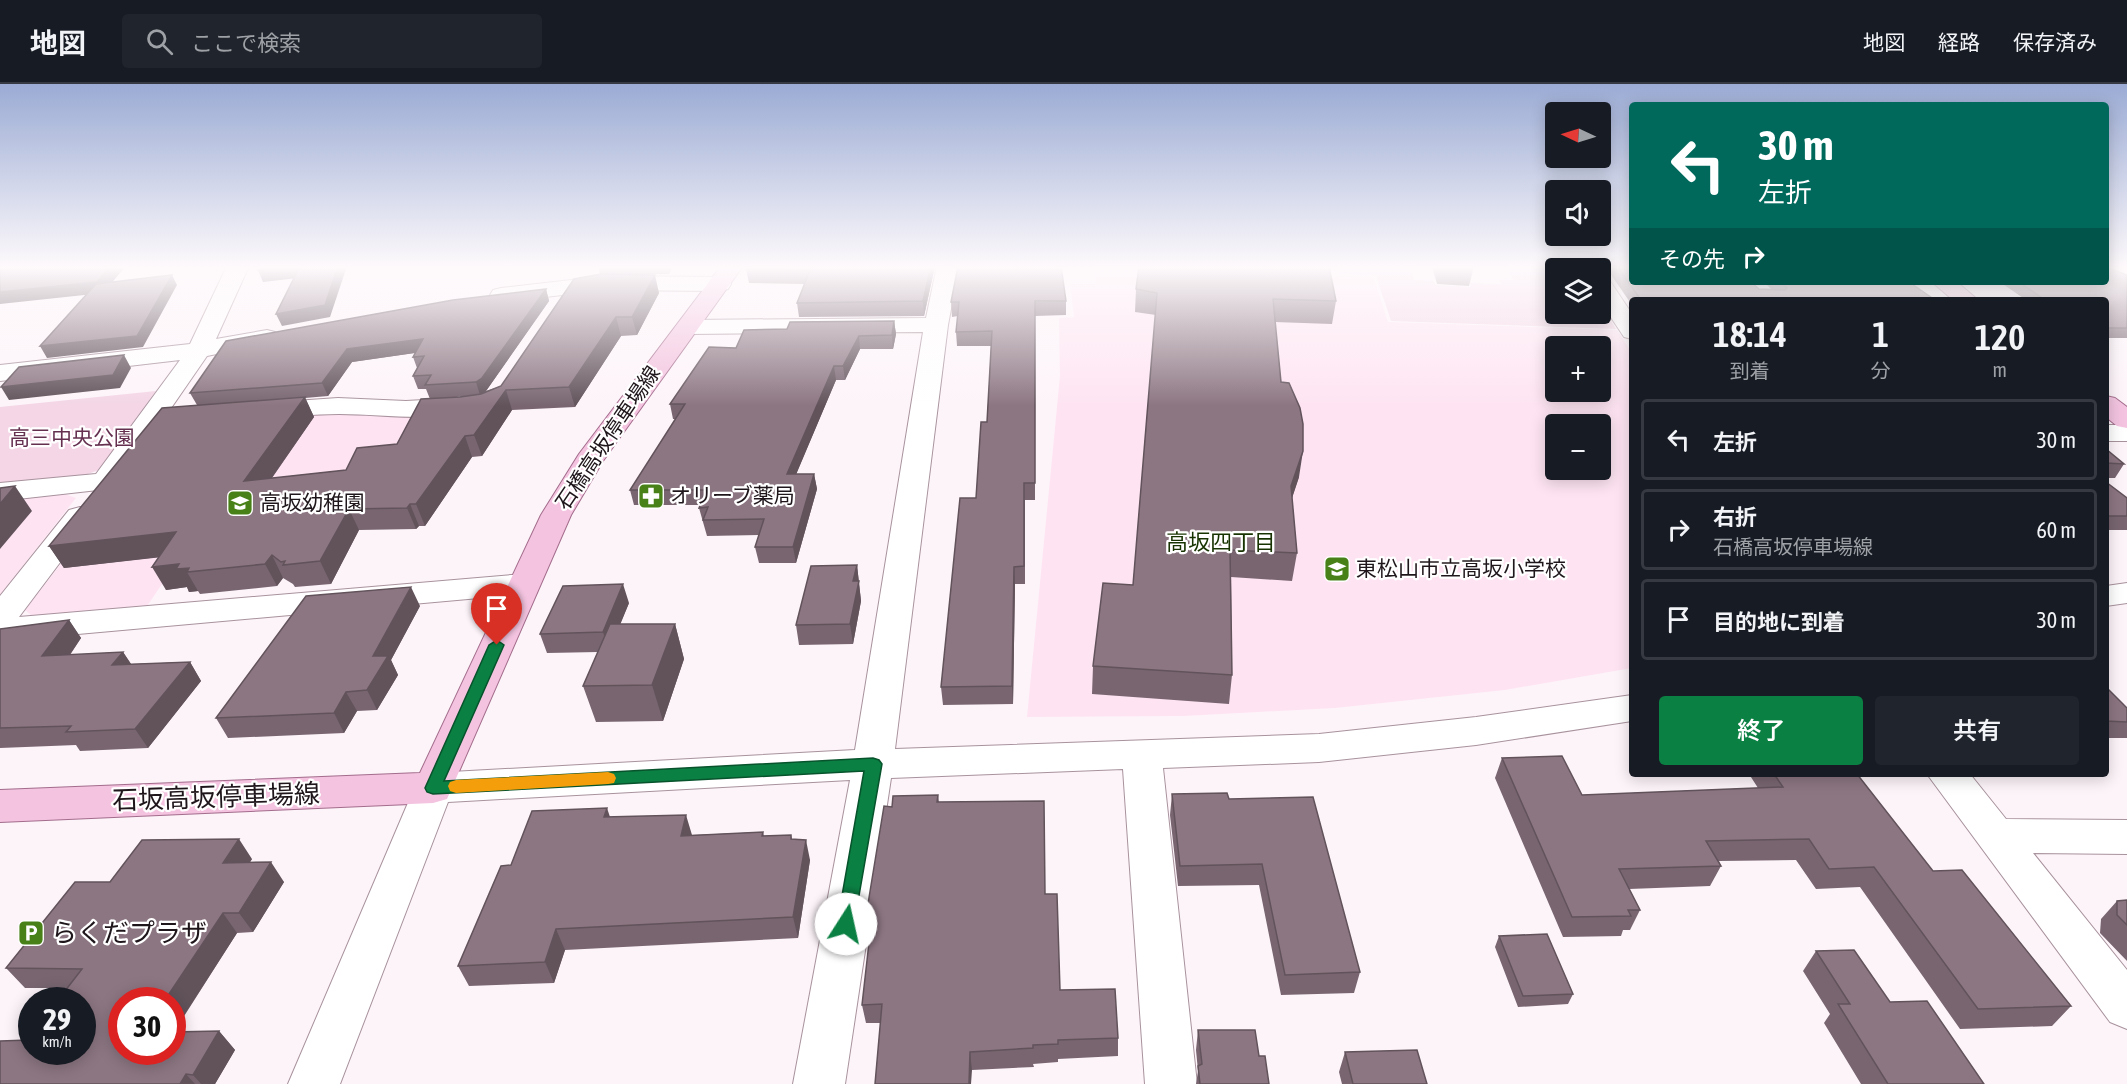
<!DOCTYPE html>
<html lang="ja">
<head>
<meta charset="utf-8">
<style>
  :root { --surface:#171b24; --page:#20242c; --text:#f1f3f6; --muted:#9ea1a6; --line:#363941; --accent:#0b8043 }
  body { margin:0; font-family:"Asap Condensed","Noto Sans JP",sans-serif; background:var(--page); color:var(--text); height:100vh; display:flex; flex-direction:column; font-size:22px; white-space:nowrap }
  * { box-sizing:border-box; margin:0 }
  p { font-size:20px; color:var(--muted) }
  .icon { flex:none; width:33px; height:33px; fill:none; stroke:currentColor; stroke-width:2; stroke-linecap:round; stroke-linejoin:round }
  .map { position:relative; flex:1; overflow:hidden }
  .details { position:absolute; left:1629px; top:213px; width:480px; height:480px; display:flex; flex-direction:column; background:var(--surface); border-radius:6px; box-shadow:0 3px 15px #0003 }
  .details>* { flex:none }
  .hud { position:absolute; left:1629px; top:18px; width:480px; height:183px; border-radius:6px; box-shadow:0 3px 15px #0003; background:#00695c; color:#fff; overflow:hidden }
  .needle { width:39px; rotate:274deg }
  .controls { position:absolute; left:1545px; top:18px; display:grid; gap:12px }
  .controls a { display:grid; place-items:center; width:66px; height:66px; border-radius:6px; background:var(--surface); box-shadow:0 3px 15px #0003; font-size:30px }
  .speed { position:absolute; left:18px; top:903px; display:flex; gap:12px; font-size:30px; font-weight:700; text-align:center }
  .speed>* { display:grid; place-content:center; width:78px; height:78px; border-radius:50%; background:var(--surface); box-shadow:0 3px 15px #0003; line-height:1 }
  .speed small { font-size:15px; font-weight:400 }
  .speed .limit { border:9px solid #d22; background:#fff; color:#111 }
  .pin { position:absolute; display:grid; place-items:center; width:51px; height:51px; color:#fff; margin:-62px -26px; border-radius:50% 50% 50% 0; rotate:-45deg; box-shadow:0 0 6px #0007 }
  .pin .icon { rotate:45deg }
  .me { position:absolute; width:66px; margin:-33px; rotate:10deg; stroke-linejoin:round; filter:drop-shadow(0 0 4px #0008) }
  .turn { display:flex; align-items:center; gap:21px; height:126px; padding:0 30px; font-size:27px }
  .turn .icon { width:78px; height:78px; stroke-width:2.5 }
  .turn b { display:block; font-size:42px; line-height:51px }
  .then { display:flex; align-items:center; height:57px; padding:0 30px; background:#0003; gap:12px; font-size:22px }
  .eta { display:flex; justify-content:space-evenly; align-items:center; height:102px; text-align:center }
  .eta b { font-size:36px; font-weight:600; line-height:42px }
  .action { display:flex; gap:12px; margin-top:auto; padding:12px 30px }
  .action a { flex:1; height:69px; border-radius:6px; background:var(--accent); color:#fff; font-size:24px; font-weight:600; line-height:69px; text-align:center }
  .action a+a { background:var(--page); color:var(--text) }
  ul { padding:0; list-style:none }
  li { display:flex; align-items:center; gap:18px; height:81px; margin:0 12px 9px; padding:0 18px; border:3px solid var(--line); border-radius:6px }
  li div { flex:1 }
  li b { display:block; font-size:22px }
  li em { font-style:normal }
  header { display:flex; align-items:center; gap:36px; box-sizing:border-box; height:84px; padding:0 30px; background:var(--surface); border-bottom:2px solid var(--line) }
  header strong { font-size:28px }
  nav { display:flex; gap:33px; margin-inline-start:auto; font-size:21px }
  .search { width:420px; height:54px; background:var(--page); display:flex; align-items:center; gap:15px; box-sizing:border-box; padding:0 21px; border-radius:6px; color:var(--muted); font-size:22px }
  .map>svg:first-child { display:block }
</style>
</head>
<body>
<header>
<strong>地図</strong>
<div class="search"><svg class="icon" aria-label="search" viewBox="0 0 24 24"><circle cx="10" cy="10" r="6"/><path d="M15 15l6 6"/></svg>ここで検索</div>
<nav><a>地図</a><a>経路</a><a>保存済み</a></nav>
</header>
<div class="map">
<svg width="2127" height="1000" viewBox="0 0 2127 1000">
  <rect width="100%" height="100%" fill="#fdf4f9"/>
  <path fill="#fee4f2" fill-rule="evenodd" d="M1096 182H1334L1336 190 1373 192 1388 238 1617 246 1632 269V584L1505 606 1335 624 1184 632 1027 633 1060 292 1059 234 1074 233 1070 200H1095ZM1556 262H1600V308H1556ZM1556 340H1600V386H1556Z
    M332 328 413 332 356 452 182 471 145 525 38 537 25 526 134 386 251 334Z
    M65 410 76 414 0 511V416Z"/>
  <path fill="#f4d6e6" d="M1338 182H1410L1414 196 1434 197 1435 201 1471 203 1470 199 1501 200 1499 196H1513L1506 182H1574L1576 184H1556V230H1600L1601 221 1616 245 1391 237 1376 192 1339 189Z
    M156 307 99 386 82 392 0 399V323Z"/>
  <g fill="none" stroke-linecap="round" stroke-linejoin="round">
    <defs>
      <path id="minor" d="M227 182H249L216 255 267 246 275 248 279 253 275 258 207 272 116 404 0 417V399L96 390 180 276 0 297V281L190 260Z
        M937 182H959L948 241 895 665 1319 650 1476 633 1632 611V637L1476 661 1319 678 1163 684 1197 1000H1145L1123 685 891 694 845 1000H793L850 696 448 718 340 1000H288L419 693 433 689 855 666 923 248 688 250 680 248 676 243 680 238 688 236 926 234Z
        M606 192 720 193 728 195 731 200 728 205 720 207 606 206 501 218 493 216 490 211 493 206 501 204Z
        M1600 193 1608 194 1632 230V255L1624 253 1600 217Z
        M338 314 406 317 459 314 468 316 472 322 468 328C426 338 382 330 339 330 314 330 289 333 265 335L256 333 252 327 256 321 265 319Z
        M2106 341H2127V357H2106Z
        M80 423 91 426 95 432 19 533 524 490 536 493 540 500 536 507 524 510 0 557V512L69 426Z
        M2127 499V519L2106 522V502Z
        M1927 690H1970L2006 735 2127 736V770L2033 769 2127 886V945L2110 938Z"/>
      <path id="major" d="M721 182H743L603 377 571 431 447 715 433 719 0 738V706L420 689 541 431 579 370Z
        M1932 198H1957L1978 216H1953Z
        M2106 312 2115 314 2127 323V344L2117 342 2106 333Z"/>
    </defs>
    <use href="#minor" stroke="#a8929d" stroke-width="2"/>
    <use href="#major" stroke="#a36c8c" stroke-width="2"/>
    <use href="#minor" fill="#fff" fill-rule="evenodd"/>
    <use href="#major" fill="#f3c3df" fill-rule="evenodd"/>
  </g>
  <path fill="#786570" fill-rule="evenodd" d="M598 182H673L669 190H618L659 209 637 251 621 252 575 323 512 326 482 372 472 373 425 442H419L416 445 359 446 331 500 295 503 293 500 283 494 277 502 200 510 198 507 189 508 187 503 166 506 159 473 64 484 49 462 197 321 190 309 546 205 549 217 486 307 501 302 600 190ZM415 269 413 273 417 284 413 292 418 305H426L430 315 470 312 460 313 397 360 346 386 272 394 314 333 305 314 328 312 352 278Z
    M935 182 924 232 799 233 797 219 805 200 749 199 746 185Z
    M1432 182H1474L1469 202 1437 200Z
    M1605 182H1632L1759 205 1772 206 1764 198H1909L1935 216H1632V221Z
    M2109 184 2127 191V254H2106V216H2026L2000 198H2106Z
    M1136 205 1336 217 1332 240 1275 238 1281 298 1299 393 1292 414 1297 469 1292 497 1231 493 1232 591 1229 620 1092 610 1093 582 1133 501 1156 231 1135 228Z
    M1066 217V231L1035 232V416H1025V500H1015L1013 620 943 621 941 603 976 414 987 338 991 262H957L956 248 958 232 952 233 951 218Z
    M894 237 896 250 893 265H860L845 296H836L796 390H814L817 405 796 479H759L755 463 759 451 707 452 699 424 700 421H634L630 406 676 335H673L670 320 736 264 787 245Z
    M2106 365 2124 380 2115 394H2106Z
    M2106 398 2127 414V446H2106Z
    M857 481 861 517 853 560 799 561 796 541Z
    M629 519 620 540H675L684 575 663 637 596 638 583 602 598 568 547 569 540 550Z
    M420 522 391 576 398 591 377 626 357 627 344 649 228 654 216 634Z
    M69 536 81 554 70 571 123 568 131 580 190 578 201 597 148 664 80 667 76 661 0 664V545Z
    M2106 603 2127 624V654H2106Z
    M1502 674 1582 711 1758 704 1749 690H1857L1933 787 2071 922 2052 942 1960 945 1860 803 1816 805 1796 776 1719 777 1721 782 1710 802 1629 805 1640 826 1630 846H1623L1621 852 1563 853 1495 694Z
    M1172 710 1229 715 1360 888 1354 909 1281 911 1259 801 1178 802 1170 731Z
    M938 711 939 718 1045 810 1060 906 1118 954V972L1058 975V978L1033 980 1034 983 972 986 880 939H866L862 921 870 851 866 832 892 723Z
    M610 733 692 751 763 748 764 752 791 751 792 755 810 776 798 854 565 866 554 899 469 902 458 882 511 781Z
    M252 775 250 778 284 798 253 848 237 849 174 948 219 947 235 966 215 1000H0L29 956 67 904H25L6 884 110 798Z
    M2127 816V877L2100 849 2101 835 2117 817Z
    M1499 852 1573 910 1568 920 1518 923 1495 863Z
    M1816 867 1890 918 1984 1000H1861L1824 939 1830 930 1803 887Z
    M1198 946 1259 972 1269 1000H1196L1198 987 1196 966Z
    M1345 968 1427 1000H1342L1339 988Z"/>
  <path fill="#62535b" d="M110 182H126L103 209 0 220V208Z
    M293 182H301L306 193 263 198 258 186Z
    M338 182H347L330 233 282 242 276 230Z
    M668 182H673L669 190Z
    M931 182H935L924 232 923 217Z
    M172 191 177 201 143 263 47 274 40 262Z
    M655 191 659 209 637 251 632 233Z
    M546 205 549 217 486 307 480 311 476 298Z
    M616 233 621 252 575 323 569 303Z
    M894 237 896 250 893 265 892 251Z
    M859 252 860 265 845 296 843 282Z
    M423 255 428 267 352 278 328 312 322 299 347 265Z
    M124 271 131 284 120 304 9 316 1 303Z
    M834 282 836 296 790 405 787 390Z
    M506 306 512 326 482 372 474 351Z
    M305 313 314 333 255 418 244 397Z
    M465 352 472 373 425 442 416 420Z
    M1303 367 1299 393 1287 429 1291 402Z
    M814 390 817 405 796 479 793 463Z
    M15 402 32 427 0 465V420Z
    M410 420 419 442 416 445 407 424Z
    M349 425 359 446 331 500 320 477Z
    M176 448 189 470 64 484 49 462Z
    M272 471 283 494 277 502 265 480Z
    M179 480 189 484 187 488 198 507 189 508 187 503 166 506 152 483Z
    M857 481 861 517 853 560 850 540 853 497Z
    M1014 483 1015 500 1013 620 1012 602Z
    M623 500 629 519 609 568 603 548Z
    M411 503 420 522 391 576 398 591 377 626 367 606 373 572Z
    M69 536 81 554 56 591 42 572Z
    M675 540 684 575 663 637 652 601Z
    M123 568 135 586 112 581Z
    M190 578 201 597 148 664 135 645Z
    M346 608 357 627 344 649 334 629Z
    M607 724 614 745 604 733Z
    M686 731 692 751 681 752Z
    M239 755 252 775 237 798 223 779Z
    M806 756 810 776 798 854 793 833Z
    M271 778 284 798 253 848 239 829Z
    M223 829 237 849 172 950V916H165Z
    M556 845 565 866 554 899 545 878Z
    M219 947 235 966 215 1000H201L193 991Z
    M970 968 972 986 971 1000H969Z
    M186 990 195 1000H180Z"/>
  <path fill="#8c7682" stroke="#62535b" stroke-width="1.5" d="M0 182H110L97 198 0 208Z
    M260 182H293L258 186Z
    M300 182H338L325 221 276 230Z
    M598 182H668L598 183Z
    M748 182H931L923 217 797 219 810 186 746 185Z
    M958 182H1061L1066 217H1035V399H1024V482L1014 483 1012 602 941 603 960 414H976L981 338H987L992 247 956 248 959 218H951Z
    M1139 182H1329L1336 217 1273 215 1281 298 1289 299 1300 324 1303 340V367L1291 402 1297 469 1230 466 1232 591 1093 582 1103 499 1133 501 1157 209 1136 205Z
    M1617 182H1632V198H1751L1759 205 1785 206 1787 204 1781 198H1909L1935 216H1641Z
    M2106 182H2109V184L2127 191V244H2106V216H2045L2019 198H2106Z
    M601 190 655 191 632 233H616L569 303 506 306 474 351 465 352 416 420H410L407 424 349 425 320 477 283 481 285 477 281 478 272 471 265 480 187 488 189 484 176 485 179 480 152 483 176 448 49 462 162 324 305 313 244 397 346 386 357 364 397 360 421 315 460 313 481 310 501 302 574 195Z
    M172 191 137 252 40 262 96 200Z
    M546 205 482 294 476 298 425 301 431 291 413 292 424 272 413 273 423 255 347 265 322 299 190 309 226 257 453 216Z
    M894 237 892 251 859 252 843 282H834L787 390H814L793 463H755L764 435 703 436 708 423 699 424 706 406H630L685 320H670L709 263 736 264 744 246 787 245 790 238Z
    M124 271 113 291 1 303 19 283Z
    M2106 365 2124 380 2106 379Z
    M2106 398 2127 414V432H2106Z
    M15 402 0 420V404Z
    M857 481 853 497H859L850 540 796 541 811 482Z
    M623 500 603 548 540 550 563 502Z
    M411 503 373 572H388L367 606 346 608 334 629 216 634 306 512Z
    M69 536 42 572 123 568 112 581 190 578 135 645 66 648 71 642 0 644V545Z
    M610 540H675L652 601 583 602Z
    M2106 603 2127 624V638L2106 637Z
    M1562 672 1582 711 1783 703 1774 690H1857L1933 787 1962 786 2071 922 1978 925 1874 783 1829 785 1809 755 1706 757 1721 782 1619 785 1640 826H1628L1631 832 1572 833 1502 674Z
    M1227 709 1229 715 1313 713 1360 888 1285 891 1262 780 1180 782 1172 710Z
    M938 711 937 718 1044 717 1045 810H1057L1060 906 1115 905 1118 954 1058 956V960L1033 961V964L970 968 969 1000H875L882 920 862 921 872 832H866L884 722 892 723 893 712Z
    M607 724 604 733 686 731 681 752 763 748 762 752 791 751V755L806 756 793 833 556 845 545 878 458 882 501 782 511 781 532 727Z
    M239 755 223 779 271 778 239 829H223L165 916H122V968H172V948L219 947 193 991 186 990 180 1000H0V957L29 956 32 952V968H82V916H58L82 885 6 884 75 798H110L142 756Z
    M2127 816V841L2117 831V817Z
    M1547 850 1573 910 1523 912 1499 852Z
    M1854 866 1890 918 1927 917 1984 1000H1888L1838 920H1850L1816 867Z
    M1198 946H1255L1259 972H1265L1269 1000H1200L1198 982 1202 980Z
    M1417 966 1427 1000H1353L1345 968Z"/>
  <linearGradient id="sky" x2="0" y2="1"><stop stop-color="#9babd4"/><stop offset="0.57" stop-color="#fefafc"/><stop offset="1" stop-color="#fefafc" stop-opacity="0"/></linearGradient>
  <rect width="2127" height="322" fill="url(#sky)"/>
  <path fill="#0b8043" stroke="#07532c" stroke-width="1.5" d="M497 556 504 561 444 697 873 674 879 676 882 680 853 846 846 848 840 846 837 840 864 687 433 710 427 708 425 704 489 561Z"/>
  <path fill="#f59e0b" d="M608 688 614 690 616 694 614 699 608 700 456 709 450 707 448 702 450 698 456 696Z"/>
  <defs>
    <symbol id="pharmacy-square" viewBox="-11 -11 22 22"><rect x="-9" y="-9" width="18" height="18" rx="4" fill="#498119" stroke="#fff"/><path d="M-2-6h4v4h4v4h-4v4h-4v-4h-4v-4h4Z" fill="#fff"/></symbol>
    <symbol id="school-square" viewBox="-11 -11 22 22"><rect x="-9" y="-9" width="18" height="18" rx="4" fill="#498119" stroke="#fff"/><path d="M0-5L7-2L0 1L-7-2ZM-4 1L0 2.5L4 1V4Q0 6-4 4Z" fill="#fff"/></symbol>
    <symbol id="parking-square" viewBox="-11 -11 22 22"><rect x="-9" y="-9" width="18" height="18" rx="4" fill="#498119" stroke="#fff"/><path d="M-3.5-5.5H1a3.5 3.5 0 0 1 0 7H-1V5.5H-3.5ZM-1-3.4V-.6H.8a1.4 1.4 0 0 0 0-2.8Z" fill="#fff"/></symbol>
  </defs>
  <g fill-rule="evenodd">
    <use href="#pharmacy-square" x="636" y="397" width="30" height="30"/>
    <use href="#school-square" x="225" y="404" width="30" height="30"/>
    <use href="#school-square" x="1322" y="470" width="30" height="30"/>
    <use href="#parking-square" x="16" y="834" width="30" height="30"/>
  </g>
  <g text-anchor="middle" stroke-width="4.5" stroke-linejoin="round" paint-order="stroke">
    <g font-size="21" fill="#653050" stroke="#fff">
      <text x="72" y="361">高三中央公園</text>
    </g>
    <g font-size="21" fill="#1e161b" stroke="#fff">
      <text transform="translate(608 354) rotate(-56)" y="7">石橋高坂停車場線</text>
    </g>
    <g font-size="21" fill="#1e161b" stroke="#fff" text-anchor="start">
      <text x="670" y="419">オリーブ薬局</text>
      <text x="260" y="426">高坂幼稚園</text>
      <text x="1356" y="492">東松山市立高坂小学校</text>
    </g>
    <g font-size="22" fill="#183302" stroke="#fff">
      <text x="1221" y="466">高坂四丁目</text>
    </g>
    <g font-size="26" fill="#1e161b" stroke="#fff">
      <text transform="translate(216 713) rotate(-2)" y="9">石坂高坂停車場線</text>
    </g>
    <g font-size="26" fill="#1e161b" stroke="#fff" text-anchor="start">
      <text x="51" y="858">らくだプラザ</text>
    </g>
  </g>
</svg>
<div class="controls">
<a><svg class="needle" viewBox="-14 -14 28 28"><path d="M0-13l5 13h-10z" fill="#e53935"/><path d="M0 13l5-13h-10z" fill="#9ea1a6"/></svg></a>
<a><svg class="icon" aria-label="sound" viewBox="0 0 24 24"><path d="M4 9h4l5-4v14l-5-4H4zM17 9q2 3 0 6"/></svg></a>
<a><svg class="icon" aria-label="layers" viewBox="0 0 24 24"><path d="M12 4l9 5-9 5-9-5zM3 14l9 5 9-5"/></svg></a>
<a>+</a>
<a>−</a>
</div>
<div class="speed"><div>29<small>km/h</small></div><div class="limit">30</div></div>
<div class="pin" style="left:497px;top:561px;background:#d93025"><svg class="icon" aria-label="arrive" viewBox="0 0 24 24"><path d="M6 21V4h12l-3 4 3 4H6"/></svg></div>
<svg class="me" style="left:846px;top:840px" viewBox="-20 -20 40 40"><circle r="19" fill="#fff"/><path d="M0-13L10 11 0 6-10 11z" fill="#0b8043"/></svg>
<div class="hud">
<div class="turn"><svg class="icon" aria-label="left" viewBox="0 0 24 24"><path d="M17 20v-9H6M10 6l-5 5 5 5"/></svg><div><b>30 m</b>左折</div></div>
<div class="then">その先<svg class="icon" aria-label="right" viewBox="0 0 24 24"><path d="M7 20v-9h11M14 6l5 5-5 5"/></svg></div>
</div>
<section class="details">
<div class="eta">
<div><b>18:14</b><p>到着</p></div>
<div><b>1</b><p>分</p></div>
<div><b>120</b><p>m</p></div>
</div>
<ul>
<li><svg class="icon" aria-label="left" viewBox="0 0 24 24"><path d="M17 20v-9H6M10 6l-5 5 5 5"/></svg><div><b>左折</b></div><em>30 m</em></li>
<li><svg class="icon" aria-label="right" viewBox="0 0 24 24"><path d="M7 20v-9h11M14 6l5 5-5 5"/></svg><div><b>右折</b><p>石橋高坂停車場線</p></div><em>60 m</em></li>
<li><svg class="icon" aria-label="arrive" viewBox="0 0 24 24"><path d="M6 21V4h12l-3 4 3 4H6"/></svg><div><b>目的地に到着</b></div><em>30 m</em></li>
</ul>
<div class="action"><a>終了</a><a>共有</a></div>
</section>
</div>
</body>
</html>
